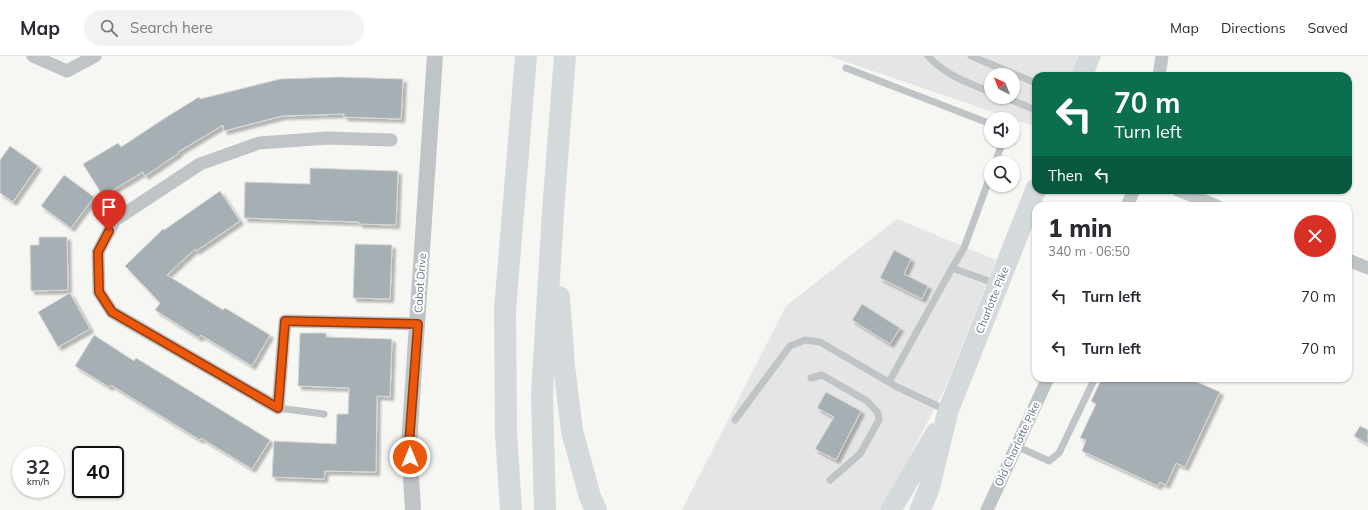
<!DOCTYPE html>
<html lang="en">
<head>
<meta charset="utf-8">
<style>
  :root { --surface:#fff; --page:#f2f2f3; --text:#2b2b33; --muted:#7c7c81; --line:#e1e1e2 }
  body { margin:0; font-family:Mulish,sans-serif; background:var(--page); color:var(--text); height:100vh; display:flex; flex-direction:column; font-size:15px; white-space:nowrap }
  * { box-sizing:border-box; margin:0 }
  p { font-size:13px; color:var(--muted) }
  .icon { flex:none; width:22px; height:22px; fill:none; stroke:currentColor; stroke-width:2; stroke-linecap:round; stroke-linejoin:round }
  .map { position:relative; flex:1; overflow:hidden }
  .details { position:absolute; left:1032px; top:146px; width:320px; height:180px; display:flex; flex-direction:column; background:var(--surface); border-radius:12px; box-shadow:0 1px 3px #0004 }
  .details>* { flex:none }
  .banner { position:absolute; left:1032px; top:16px; width:320px; height:122px; border-radius:12px; box-shadow:0 1px 3px #0004; background:#0b6e4f; color:#fff; overflow:hidden }
  .needle { width:26px; rotate:317deg }
  .fabs { position:absolute; left:984px; top:12px; display:grid; gap:8px }
  .fabs a { display:grid; place-items:center; width:36px; height:36px; border-radius:50%; background:var(--surface); box-shadow:0 1px 3px #0004; font-size:20px }
  .speed { position:absolute; left:12px; top:390px; display:flex; gap:8px; font-size:20px; font-weight:700; text-align:center }
  .speed>* { display:grid; place-content:center; width:52px; height:52px; border-radius:50%; background:var(--surface); box-shadow:0 1px 3px #0004; line-height:1 }
  .speed small { font-size:10px; font-weight:400 }
  .speed .limit { border:2px solid #111; border-radius:6px; background:#fff; color:#111 }
  .pin { position:absolute; display:grid; place-items:center; width:34px; height:34px; color:#fff; margin:-41px -17px; border-radius:50% 50% 50% 0; rotate:-45deg; box-shadow:0 0 4px #0007 }
  .pin .icon { rotate:45deg }
  .me { position:absolute; width:44px; margin:-22px; rotate:0deg; stroke-linejoin:round; filter:drop-shadow(0 0 3px #0008) }
  .turn { display:flex; align-items:center; gap:14px; height:84px; padding:0 16px; font-size:18px }
  .turn .icon { width:52px; height:52px; stroke-width:2.5 }
  .turn b { display:block; font-size:28px; line-height:34px }
  .then { display:flex; align-items:center; height:38px; padding:0 16px; background:#0003; gap:8px; font-size:15px }
  .round { display:grid; place-items:center; flex:none; width:42px; height:42px; border-radius:21px; background:var(--page) }
  .head { display:flex; align-items:center; justify-content:space-between; height:68px; padding:0 16px }
  h1 { font-size:24px; font-weight:800; line-height:30px }
  ul { padding:0; list-style:none }
  li { display:flex; align-items:center; gap:12px; height:52px; padding:0 16px }
  li div { flex:1 }
  li b { display:block; font-size:15px }
  li em { font-style:normal }
  header { display:flex; align-items:center; gap:24px; box-sizing:border-box; height:56px; padding:0 20px; background:var(--surface); border-bottom:1px solid var(--line) }
  header strong { font-size:19px }
  nav { display:flex; gap:22px; margin-inline-start:auto; font-size:14px }
  .search { width:280px; height:36px; background:var(--page); display:flex; align-items:center; gap:10px; box-sizing:border-box; padding:0 14px; border-radius:22px; color:var(--muted); font-size:15px }
  .map>svg:first-child { display:block }
</style>
</head>
<body>
<header>
<strong>Map</strong>
<div class="search"><svg class="icon" aria-label="search" viewBox="0 0 24 24"><circle cx="10" cy="10" r="6"/><path d="M15 15l6 6"/></svg>Search here</div>
<nav><a>Map</a><a>Directions</a><a>Saved</a></nav>
</header>
<div class="map">
<svg width="1368" height="454" viewBox="0 0 1368 454">
  <defs>
    <filter id="shadow"><feDropShadow dx="3.5" dy="3.5" stdDeviation="1" flood-color="#0004"/></filter>
  </defs>
  <rect width="100%" height="100%" fill="#f6f6f3"/>
  <path fill="#e4e5e4" fill-rule="evenodd" d="M829 0H1082L1074 20H1036V71ZM991 19H1013V41H991Z
    M897 163 996 204 945 332 882 454H682L786 250Z"/>
  <path fill="#a6afb4" stroke="#d8d8d5" filter="url(#shadow)" d="M339 21 403 23 401 63 344 61V58L282 60 224 75 223 69 178 96 179 97 145 120 143 116 103 140 83 108 118 87 121 91 165 62 199 41 200 43 280 23Z
    M10 90 38 110 13 146 0 137V104Z
    M310 112 398 115 396 169 359 168V166L244 162 245 126 310 128Z
    M64 119 94 141 71 172 41 150Z
    M220 135 240 165 196 195 195 193 167 219 223 254 225 252 270 279 252 310 201 279 199 282 155 254 160 247 125 210 163 173 164 174Z
    M39 181H67L68 234 31 235 30 189H39Z
    M355 188 392 189 390 243 353 242Z
    M894 194 911 203 904 218 928 230 922 243 880 222Z
    M70 237 90 273 58 291 38 256Z
    M862 248 900 272 890 288 852 264Z
    M300 277H326V281L392 283 390 341 377 340 376 416 325 415 324 423 272 421 274 385 336 388 337 358H348L349 332 298 330Z
    M94 279 134 305 136 302 270 384 252 413 201 382 200 384 111 329 109 331 75 310Z
    M1106 322H1188L1220 336 1185 411 1176 407 1166 429 1160 426 1158 430 1082 395 1086 384 1080 382 1096 348 1091 345 1101 324 1105 326Z
    M826 336 861 355 836 404 815 393 834 361 817 352Z
    M1360 370 1368 374V388L1354 380Z"/>
  <g fill="none" stroke-linecap="round" stroke-linejoin="round">
    <path stroke="#bfc4c7" stroke-width="7" d="M928 0C945 19 968 27 991 36
      M971 0 1036 27
      M846 12 991 68
      M1004 41 1036 54
      M995 107 1003 85
      M952 212 964 192 991 118
      M811 322 822 319 867 345 878 357 879 364 860 398 830 424
      M889 326 952 212 997 228
      M278 352 324 358
      M735 364 790 290 805 284 820 286 897 331 946 354
      M1016 390 1049 405 1059 397 1095 322"/>
    <path stroke="#bfc4c7" stroke-width="13" d="M33 0 67 15 95 0
      M1159 20 1162 0
      M391 84 328 82 259 87 200 108 115 164 98 196 99 236 112 256 278 352 285 265 418 268
      M1178 134 1217 150
      M1127 150 1134 134
      M1348 204 1368 212
      M987 454 1048 322"/>
    <path stroke="#bfc4c7" stroke-width="16" d="M413 454 409 388 435 0"/>
    <path stroke="#d4d9dc" stroke-width="21" d="M1082 20 1090 0
      M891 454 936 377
      M920 454 929 433 948 355 1036 133"/>
    <path stroke="#d4d9dc" stroke-width="22" d="M559 241 564 310 572 375 590 441 596 454
      M511 454 506 377 505 254 526 0
      M545 454 542 338 553 156 565 0"/>
  </g>
  <g fill="none" stroke-linecap="round" stroke-linejoin="round">
    <defs>
      <path id="route" d="M109 175 98 196 99 236 112 256 278 352 285 265 418 268 409 388 410 401"/>
    </defs>
    <use href="#route" stroke="#983908" stroke-width="10"/>
    <use href="#route" stroke="#ea580c" stroke-width="7"/>
  </g>
  <g text-anchor="middle" stroke-width="4" stroke-linejoin="round" paint-order="stroke">
    <g font-size="11" fill="#657784" stroke="#fff">
      <text transform="translate(420 227) rotate(-86)" y="4">Cabot Drive</text>
      <text transform="translate(992 244) rotate(-68)" y="4">Charlotte Pike</text>
      <text transform="translate(1017 388) rotate(-65)" y="4">Old Charlotte Pike</text>
    </g>
  </g>
</svg>
<div class="fabs">
<a><svg class="needle" viewBox="-14 -14 28 28"><path d="M0-13l5 13h-10z" fill="#e53935"/><path d="M0 13l5-13h-10z" fill="#7c7c81"/></svg></a>
<a><svg class="icon" aria-label="sound" viewBox="0 0 24 24"><path d="M4 9h4l5-4v14l-5-4H4zM17 9q2 3 0 6"/></svg></a>
<a><svg class="icon" aria-label="search" viewBox="0 0 24 24"><circle cx="10" cy="10" r="6"/><path d="M15 15l6 6"/></svg></a>
</div>
<div class="speed"><div>32<small>km/h</small></div><div class="limit">40</div></div>
<div class="pin" style="left:109px;top:175px;background:#d93025"><svg class="icon" aria-label="arrive" viewBox="0 0 24 24"><path d="M6 21V4h12l-3 4 3 4H6"/></svg></div>
<svg class="me" style="left:410px;top:401px" viewBox="-20 -20 40 40"><circle r="17" fill="#ea580c" stroke="#fff" stroke-width="3"/><path d="M0-11L8 9 0 5-8 9z" fill="#fff"/></svg>
<div class="banner">
<div class="turn"><svg class="icon" aria-label="left" viewBox="0 0 24 24"><path d="M17 20v-9H6M10 6l-5 5 5 5"/></svg><div><b>70 m</b>Turn left</div></div>
<div class="then">Then<svg class="icon" aria-label="left" viewBox="0 0 24 24"><path d="M17 20v-9H6M10 6l-5 5 5 5"/></svg></div>
</div>
<section class="details">
<div class="head"><div><h1>1 min</h1><p>340 m · 06:50</p></div><a class="round" style="background:#d93025;color:#fff"><svg class="icon" aria-label="close" viewBox="0 0 24 24"><path d="M6 6l12 12M18 6L6 18"/></svg></a></div>
<ul>
<li><svg class="icon" aria-label="left" viewBox="0 0 24 24"><path d="M17 20v-9H6M10 6l-5 5 5 5"/></svg><div><b>Turn left</b></div><em>70 m</em></li>
<li><svg class="icon" aria-label="left" viewBox="0 0 24 24"><path d="M17 20v-9H6M10 6l-5 5 5 5"/></svg><div><b>Turn left</b></div><em>70 m</em></li>
</ul>
</section>
</div>
</body>
</html>
